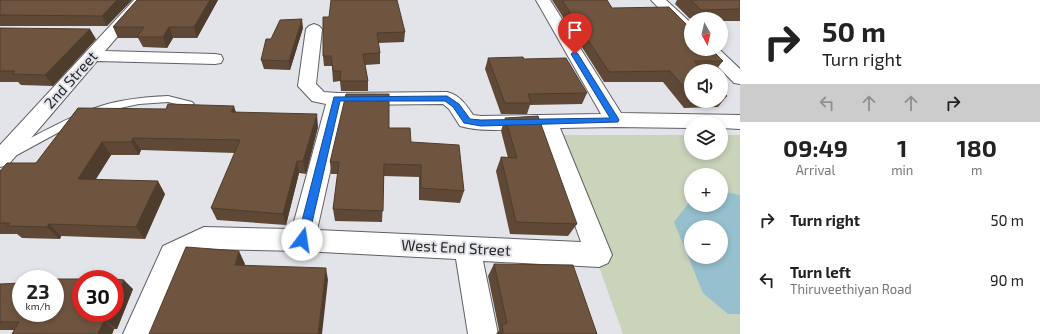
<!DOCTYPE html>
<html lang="en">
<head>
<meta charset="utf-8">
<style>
  :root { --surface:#fff; --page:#f6f6f6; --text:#222; --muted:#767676 }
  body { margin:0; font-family:"Exo 2",sans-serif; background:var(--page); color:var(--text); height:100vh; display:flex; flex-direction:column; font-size:15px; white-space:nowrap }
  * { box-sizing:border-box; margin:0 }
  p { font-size:13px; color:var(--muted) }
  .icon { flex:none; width:22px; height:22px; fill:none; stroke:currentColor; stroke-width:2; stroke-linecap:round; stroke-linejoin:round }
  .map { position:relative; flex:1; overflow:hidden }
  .details { display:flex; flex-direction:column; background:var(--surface); width:300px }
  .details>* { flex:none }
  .guide { background:#fff; color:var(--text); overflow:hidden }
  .needle { width:26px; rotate:172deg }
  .buttons { position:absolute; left:684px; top:12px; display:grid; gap:8px }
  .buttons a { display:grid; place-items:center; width:44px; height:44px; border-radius:50%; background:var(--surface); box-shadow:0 2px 6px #0003; font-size:20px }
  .speed { position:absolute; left:12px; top:270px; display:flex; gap:8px; font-size:20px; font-weight:700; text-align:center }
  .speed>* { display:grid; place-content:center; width:52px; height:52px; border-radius:50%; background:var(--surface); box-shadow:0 2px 6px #0003; line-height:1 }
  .speed small { font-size:10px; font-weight:400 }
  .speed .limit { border:6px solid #d22; background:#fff; color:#111 }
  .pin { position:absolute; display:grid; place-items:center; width:34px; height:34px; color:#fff; margin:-41px -17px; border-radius:50% 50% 50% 0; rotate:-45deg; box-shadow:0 0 4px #0007 }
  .pin .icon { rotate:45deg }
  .me { position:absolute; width:44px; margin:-22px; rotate:14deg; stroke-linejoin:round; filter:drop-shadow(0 0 3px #0008) }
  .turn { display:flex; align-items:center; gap:14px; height:84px; padding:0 16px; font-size:18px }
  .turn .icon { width:52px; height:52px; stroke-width:2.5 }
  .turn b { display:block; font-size:28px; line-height:34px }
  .lanes { display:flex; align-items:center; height:38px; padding:0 16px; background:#0003; justify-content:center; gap:20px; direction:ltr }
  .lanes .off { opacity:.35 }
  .eta { display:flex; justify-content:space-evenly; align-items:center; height:68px; text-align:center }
  .eta b { font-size:24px; font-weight:700; line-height:28px }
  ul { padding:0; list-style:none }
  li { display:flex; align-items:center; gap:12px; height:60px; padding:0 16px }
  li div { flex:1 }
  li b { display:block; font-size:15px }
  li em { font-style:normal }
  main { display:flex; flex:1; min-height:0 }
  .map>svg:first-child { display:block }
</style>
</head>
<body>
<main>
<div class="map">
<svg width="740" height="334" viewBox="0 0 740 334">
  <rect width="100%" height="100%" fill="#e3e4ea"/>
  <path fill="#c9d4bb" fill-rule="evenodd" d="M552 135H691V153H721V135H740V334H623ZM691 175H721V205H691ZM691 227H721V257H691Z"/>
  <path fill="#96c0ce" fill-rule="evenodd" d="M721 191 740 195V314H728L703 293 674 222 691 200V205H721ZM691 227H721V257H691Z"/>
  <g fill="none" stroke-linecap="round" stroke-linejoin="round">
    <defs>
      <path id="service" d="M168 96 192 102 194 104 189 107 168 102 139 104 106 111 61 131 15 156H7L6 153 7 150C38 135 69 116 101 106 123 99 146 97 168 96Z"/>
      <path id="minor" d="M134 0H149L105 51 215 54 221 55 223 59 221 63 215 64 97 61 8 165 0 167V145Z
        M536 0H550L621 113 740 115V129L721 128V123H691V128L615 127 560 128 612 255 608 263 599 267 483 261 498 334H468L456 259 302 251 207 249 182 262 153 334H123L163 246 204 227 292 229 326 104 312 101 298 86 306 29 309 26 314 24 319 26 322 29 316 84 324 92 337 93 447 92C460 95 466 105 473 115L481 116 601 114ZM443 104 449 109 460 126C485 133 514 129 540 128L581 242 317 230 345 105Z
        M651 0H666L691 23V37L685 35Z
        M701 49H719L740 69V84L734 83Z"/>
    </defs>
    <use href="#service" stroke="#606066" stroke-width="2"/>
    <use href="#minor" stroke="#606066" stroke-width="2"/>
    <use href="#service" fill="#fff" fill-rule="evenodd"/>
    <use href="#minor" fill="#fff" fill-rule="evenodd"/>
  </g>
  <path fill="#5f4936" d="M0 0H132L107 26H0Z
    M137 0H218L197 38H173L167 48 143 47 138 38H118L113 27Z
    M552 0H607L612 8 723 61 715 71H691V101H721V90L727 96 718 107 684 108 663 82H604Z
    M677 0H740V21H721V19H691V20L675 4Z
    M323 17 405 32 404 42 378 43 380 53V64L365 65 368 81V91H341L340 81 333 82 332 66H324L323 56Z
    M0 28 96 39 53 86 21 85 18 82H0Z
    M303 28 290 70 264 69 261 60 271 39Z
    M488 58 524 59 587 93 582 104 530 105 527 114H501L485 69Z
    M78 108 236 112 318 127 306 174 299 173 286 225 217 220 211 208 235 153 141 150 139 155H111L95 180 165 194 145 239 61 236 60 239 22 238 17 234H0V171L36 163Z
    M505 118 577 224 568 236 510 234 496 171 501 157 508 158 501 131Z
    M389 128 411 142 464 191 460 203 419 200V177L384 176 382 222 335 221 333 209 338 174H331L330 162Z
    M494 264 597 334H496L499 330 488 276Z
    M0 284 133 289 117 329H114L112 334H12L14 330H0Z"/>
  <path fill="#4e3c2c" d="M117 0H132L107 26 102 16Z
    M210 0H218L197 38 194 27Z
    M302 19 303 28 290 70 289 61Z
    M169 27 173 38 167 48 163 37Z
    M90 29 96 39 53 86 45 75Z
    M234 106 238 119 231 112Z
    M317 114 318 127 306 174 303 161Z
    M133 138 141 150 139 155 131 142Z
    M102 142 111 155 88 192 78 179Z
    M297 161 299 173 286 225 283 214Z
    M158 181 165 194 145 239 136 227Z
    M49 224 61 236 60 239 47 227Z
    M239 251 245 264 241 277 235 265Z
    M326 268 328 280 322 334H318Z
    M124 280 133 289 117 329 106 321 110 313H115V301Z
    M104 321 114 329 112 334H98Z"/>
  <path fill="#6f553f" stroke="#4e3c2c" d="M0 0H117L102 16 0 15Z
    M137 0H210L194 27H169L163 37H137L144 27H113Z
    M331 0H397L405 32 377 33 380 53 363 54 368 81H340L341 71H333L331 56H323V17H329Z
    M562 0H607L612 8 669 7 691 29V49H711L723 61H694L703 71H691V95L670 71 609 72Z
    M691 0H740V9L701 10Z
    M302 19 289 61 261 60 266 39H271L280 20Z
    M0 28 90 29 45 75 12 74 15 71H0Z
    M523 57 524 59 566 58 587 93 528 94 531 103H505L488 58Z
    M721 90 727 96H721Z
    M346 94H389V128H410L411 142 459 145 464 191 421 188V165L384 164 383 211 333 209 339 162H330Z
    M168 104 234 106 231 112 317 114 303 161H297L283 214 211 208 240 140 133 138 131 142H102L78 179 158 181 136 227 49 224 47 227 7 226 10 223H0V171L7 163H36L78 108 166 109Z
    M538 116 577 224 516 222 501 157 517 158 505 118Z
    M186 247 239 251 235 265 326 268 318 334H149Z
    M494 264 573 265 597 334H499V333H503L502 325 507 323Z
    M26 279H81V313H110L106 321H104L98 334H12L19 322H0V284L21 283V313H55V279Z
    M115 279 124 280 115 301Z"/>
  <path fill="#1a73e8" stroke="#114b97" d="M575 51 578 54 618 118 619 120 618 122 481 126 464 123 453 107 445 101H340L308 240 306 244 302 245 299 244 297 240 334 97 447 96 459 104 470 119 481 120 610 118 571 54Z"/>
  <g text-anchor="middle" stroke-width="4" stroke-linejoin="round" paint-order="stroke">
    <g font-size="15" fill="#28282a" stroke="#e3e4ea">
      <text transform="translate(71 80) rotate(-48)" y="5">2nd Street</text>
      <text transform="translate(456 248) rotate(3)" y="5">West End Street</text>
    </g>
  </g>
</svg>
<div class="buttons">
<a><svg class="needle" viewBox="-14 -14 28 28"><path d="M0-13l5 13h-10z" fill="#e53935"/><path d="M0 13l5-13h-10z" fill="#767676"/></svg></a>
<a><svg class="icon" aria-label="sound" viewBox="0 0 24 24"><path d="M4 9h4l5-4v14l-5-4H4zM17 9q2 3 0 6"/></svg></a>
<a><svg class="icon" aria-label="layers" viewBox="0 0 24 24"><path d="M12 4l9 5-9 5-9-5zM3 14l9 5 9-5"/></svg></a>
<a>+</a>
<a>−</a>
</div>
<div class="speed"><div>23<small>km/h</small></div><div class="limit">30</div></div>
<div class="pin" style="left:575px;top:54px;background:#d93025"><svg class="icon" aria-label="arrive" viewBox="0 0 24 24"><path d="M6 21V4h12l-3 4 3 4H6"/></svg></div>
<svg class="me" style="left:302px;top:240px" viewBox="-20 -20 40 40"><circle r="19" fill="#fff"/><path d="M0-13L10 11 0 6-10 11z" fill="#1a73e8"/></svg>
</div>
<section class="details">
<div class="guide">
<div class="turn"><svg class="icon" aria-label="right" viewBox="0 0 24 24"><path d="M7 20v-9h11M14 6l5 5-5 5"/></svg><div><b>50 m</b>Turn right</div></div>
<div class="lanes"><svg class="icon off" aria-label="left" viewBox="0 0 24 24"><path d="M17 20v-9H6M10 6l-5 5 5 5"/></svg><svg class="icon off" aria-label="ahead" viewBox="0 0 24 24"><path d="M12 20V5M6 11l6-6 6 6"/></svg><svg class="icon off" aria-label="ahead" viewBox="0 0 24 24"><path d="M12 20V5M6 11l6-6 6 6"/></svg><svg class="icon" aria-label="right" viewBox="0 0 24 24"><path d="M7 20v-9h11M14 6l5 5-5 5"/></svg></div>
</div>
<div class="eta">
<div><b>09:49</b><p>Arrival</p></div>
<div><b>1</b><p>min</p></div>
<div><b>180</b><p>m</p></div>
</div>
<ul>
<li><svg class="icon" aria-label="right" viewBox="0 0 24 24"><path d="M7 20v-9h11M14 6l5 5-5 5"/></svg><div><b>Turn right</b></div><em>50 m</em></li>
<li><svg class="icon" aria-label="left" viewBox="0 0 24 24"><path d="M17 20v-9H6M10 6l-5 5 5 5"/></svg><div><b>Turn left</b><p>Thiruveethiyan Road</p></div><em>90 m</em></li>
</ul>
</section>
</main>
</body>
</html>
